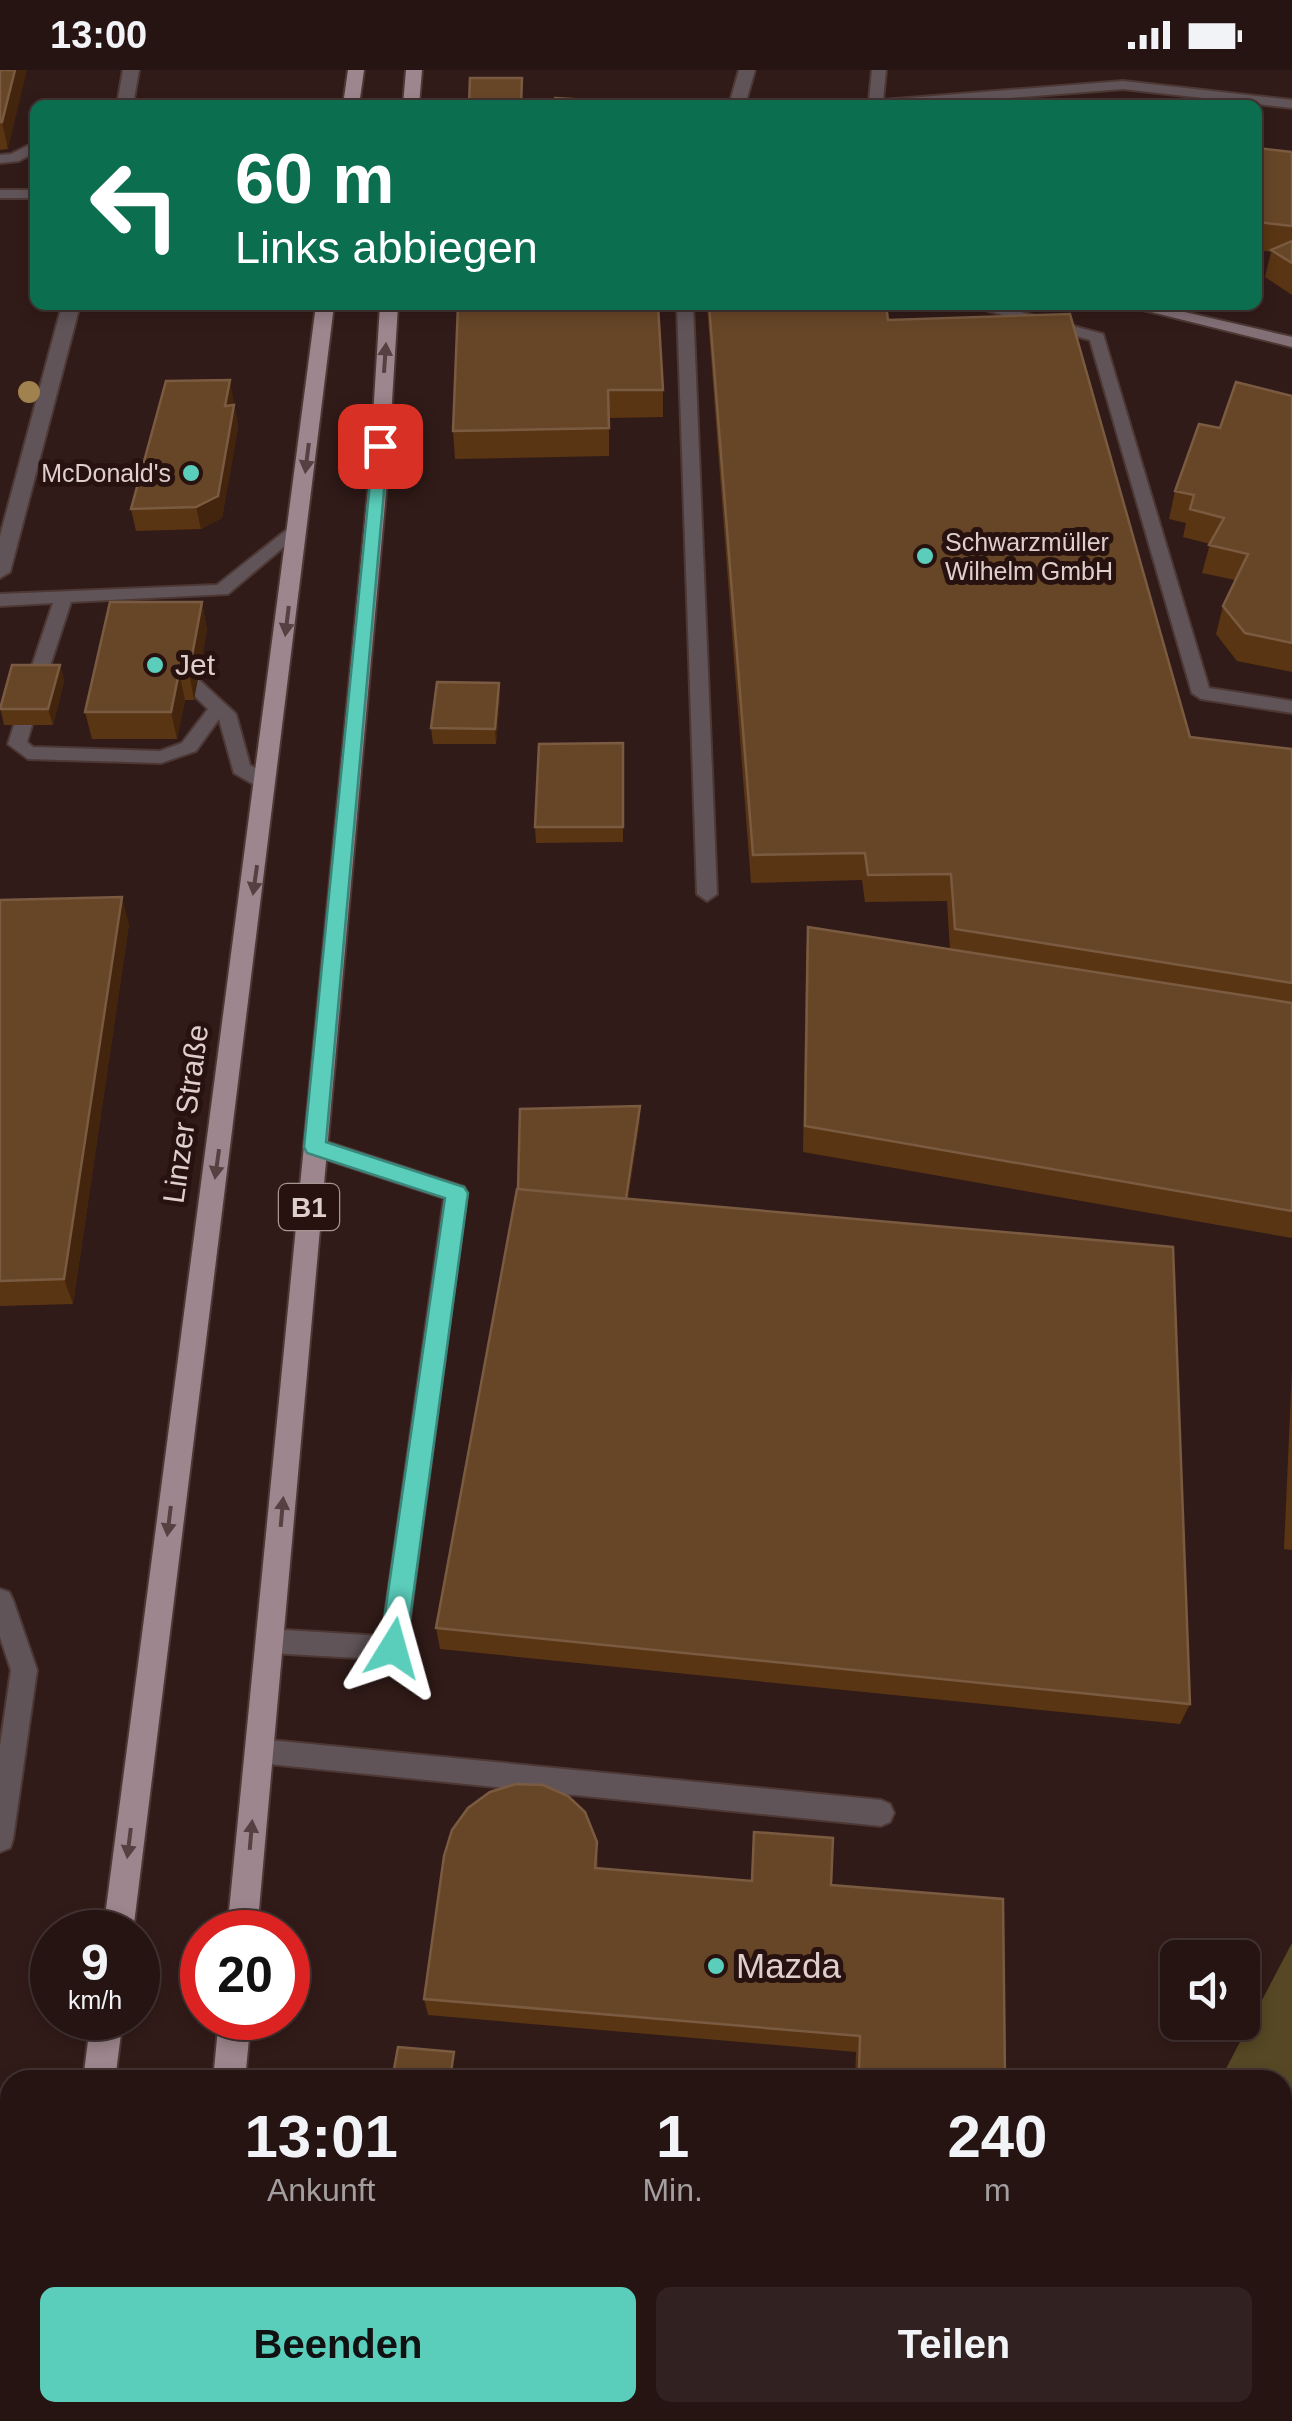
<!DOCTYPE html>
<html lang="de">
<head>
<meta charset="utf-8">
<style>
  :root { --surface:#251412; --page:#312120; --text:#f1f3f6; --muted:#a39e9f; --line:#423332; --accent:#5bcebb }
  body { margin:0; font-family:Helvetica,sans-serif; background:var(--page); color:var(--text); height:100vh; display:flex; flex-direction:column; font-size:38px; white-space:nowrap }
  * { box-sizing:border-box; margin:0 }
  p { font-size:32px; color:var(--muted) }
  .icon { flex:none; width:55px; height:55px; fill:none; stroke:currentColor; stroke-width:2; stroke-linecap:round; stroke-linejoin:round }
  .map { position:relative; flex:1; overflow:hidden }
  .sheet { position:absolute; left:0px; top:2000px; width:1292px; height:352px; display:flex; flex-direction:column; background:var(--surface); border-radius:30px 30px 0 0; box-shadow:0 5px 15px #0003,0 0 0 2px var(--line) }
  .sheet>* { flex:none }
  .top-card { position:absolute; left:30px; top:30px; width:1232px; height:210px; border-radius:15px; box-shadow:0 5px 15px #0003,0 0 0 2px var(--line); background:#0b6e4f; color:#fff; overflow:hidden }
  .tools { position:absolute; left:1160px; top:1870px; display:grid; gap:20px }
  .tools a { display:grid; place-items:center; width:100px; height:100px; border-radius:15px; background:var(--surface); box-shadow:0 5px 15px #0003,0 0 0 2px var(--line); font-size:50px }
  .speed { position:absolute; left:30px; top:1840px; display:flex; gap:20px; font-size:50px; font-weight:700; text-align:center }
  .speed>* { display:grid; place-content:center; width:130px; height:130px; border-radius:50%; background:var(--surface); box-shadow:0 5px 15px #0003,0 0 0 2px var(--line); line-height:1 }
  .speed small { font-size:25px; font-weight:400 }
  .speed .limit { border:15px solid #d22; background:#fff; color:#111 }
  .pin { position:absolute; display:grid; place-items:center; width:85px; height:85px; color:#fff; margin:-42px; border-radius:20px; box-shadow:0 5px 15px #0006 }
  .me { position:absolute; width:110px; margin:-55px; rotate:8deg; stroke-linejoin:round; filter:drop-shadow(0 0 8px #0008) }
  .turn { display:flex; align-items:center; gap:35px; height:210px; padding:0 40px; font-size:45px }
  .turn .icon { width:130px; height:130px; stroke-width:2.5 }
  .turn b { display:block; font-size:70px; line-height:85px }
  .eta { display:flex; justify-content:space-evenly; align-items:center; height:170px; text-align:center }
  .eta b { font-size:60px; font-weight:800; line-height:70px }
  .action { display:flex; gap:20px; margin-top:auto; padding:20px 40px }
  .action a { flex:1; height:115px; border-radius:15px; background:var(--accent); color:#111; font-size:40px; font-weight:800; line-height:115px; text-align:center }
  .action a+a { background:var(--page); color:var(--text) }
  .status { display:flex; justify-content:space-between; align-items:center; height:70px; padding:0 50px; background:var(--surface); direction:ltr }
  .status svg { height:28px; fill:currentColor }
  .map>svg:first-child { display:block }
</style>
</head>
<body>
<div class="status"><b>13:00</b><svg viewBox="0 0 49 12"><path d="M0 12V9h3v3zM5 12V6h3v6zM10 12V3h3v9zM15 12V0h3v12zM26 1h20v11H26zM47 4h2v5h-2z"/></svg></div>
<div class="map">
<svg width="1292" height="2351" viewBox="0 0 1292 2351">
  <rect width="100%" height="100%" fill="#311b18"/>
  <path fill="#564824" d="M1292 1873V2351H1073L1077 2342H1282V2010H1220Z"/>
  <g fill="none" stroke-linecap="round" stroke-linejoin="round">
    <defs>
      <path id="service" d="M872 0H886L883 30 1123 11 1292 30V38L1123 19 920 35H860L869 31Z
        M35 72V82L19 91 0 93V85L11 84Z
        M0 120H35V128H0Z
        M677 235H693L717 824 707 831 697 824Z
        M968 235H994L1103 264 1209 618 1292 631V643L1201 629 1192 623 1090 270Z
        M299 450 305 451V459L228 524 71 532 45 611 36 617 27 611 53 533 0 536V524L217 515Z
        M177 593 183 595 236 644 250 695 274 708V718H260L234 703 219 649 196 681 161 693 28 689 8 674 14 655 23 649 32 655 27 672 33 677 160 681 182 673 208 639 171 603 168 599Z
        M315 1068 464 1117 467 1123 406 1578 402 1586 393 1590 270 1583 261 1579 257 1571 261 1563 270 1559 382 1566 444 1128 307 1083 304 1077 307 1071Z
        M0 1519 9 1522 13 1530 37 1600 13 1769 10 1778 0 1782V1676L11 1600 0 1567Z
        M259 1669 881 1730 890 1734 894 1743 890 1752 881 1756 259 1693 250 1690 246 1681 250 1672Z
        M387 2342H419V2351H387Z
        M443 2342H512L516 2351H446Z"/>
      <path id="minor" d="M123 0H139L133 35H117Z
        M739 0H755L745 35H729Z"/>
      <path id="tertiary" d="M62 235H80L10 502 0 508V466Z"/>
      <path id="secondary" d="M1123 235H1154L1292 267V277Z"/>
      <path id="primary" d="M348 0H364L359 35H343Z
        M406 0H422L419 35H403Z
        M316 235H334L133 1862H103Z
        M380 235H398L387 411 257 1862H227L369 411Z
        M91 1948H123L115 2010H83Z
        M219 1948H251L245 2010H213Z
        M40 2342H74L73 2351H39Z
        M183 2342H217L216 2351H182Z"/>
    </defs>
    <use href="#service" stroke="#4d3835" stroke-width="4"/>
    <use href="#minor" stroke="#4d3835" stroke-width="4"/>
    <use href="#tertiary" stroke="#4d3835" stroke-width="4"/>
    <use href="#secondary" stroke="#4d3835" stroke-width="4"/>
    <use href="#primary" stroke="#4d3835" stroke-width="4"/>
    <use href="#service" fill="#605458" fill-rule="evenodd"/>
    <use href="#minor" fill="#605458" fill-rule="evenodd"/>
    <use href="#tertiary" fill="#605458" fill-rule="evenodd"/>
    <use href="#secondary" fill="#827076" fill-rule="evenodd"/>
    <use href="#primary" fill="#9d868d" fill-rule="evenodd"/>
  </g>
  <circle fill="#9f824d" cx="29" cy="322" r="11"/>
  <path fill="#593513" d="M0 0 8 79 0 80Z
    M1258 78 1292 82V225L1265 207 1271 182 1258 180Z
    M458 235 663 320V347L609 348V386L455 389 453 361Z
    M707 235H886L888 250 1190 667 1292 679V1168L803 1082 806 884 808 857 950 880 947 831 865 832 862 810 751 813Z
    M1292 326V602L1237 591 1216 564 1223 536 1235 510 1202 503 1210 474 1183 467 1186 453 1169 449 1175 421 1220 358Z
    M234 333 238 357 222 448 201 459 136 461 131 439Z
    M202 532 207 560 194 630H185L177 669H92L85 642Z
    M60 595 64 611 53 655H4L0 637Z
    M499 613 500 628 496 674H433L431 658Z
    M623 673V772L536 773 535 757Z
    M0 830 129 854 73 1234 0 1236Z
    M640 1036V1051L628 1129 1190 1634 1180 1654 440 1579 436 1558Z
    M1292 1299V1480L1284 1479Z
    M754 1762 831 1815 1005 2010H855L856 1982 428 1945 424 1929 597 1772 598 1798 751 1811Z"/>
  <path fill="#43240d" d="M15 0H27L8 79 2 52Z
    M230 310 234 333 229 358 225 336Z
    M234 335 238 357 222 448 201 459 196 437Z
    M202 532 207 560 194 630 189 602Z
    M60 595 64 611 53 655 48 639Z
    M179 602 185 630 177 669 171 642Z
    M499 613 500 628 496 674 495 659Z
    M122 827 129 854 73 1234 64 1209Z
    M640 1036V1051L624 1154V1140Z"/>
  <path fill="#674627" stroke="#7a5b41" stroke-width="2.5" d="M0 0H15L2 52H0Z
    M470 8H522L521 35H469Z
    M555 28 678 35H553Z
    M233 32H284L283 35H233Z
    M1258 78 1292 82V156L1258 152Z
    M1292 171V193L1271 180Z
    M458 235H658L663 320H608L609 358 453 361Z
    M709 235H886L888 250 1070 244 1190 667 1292 679V913L955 859 951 804 868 805 865 783 753 785Z
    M230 310 225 336 234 335 218 426 196 437 131 439 166 311Z
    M1236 312 1292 326V573L1245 563 1223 536 1248 484 1209 475 1224 448 1190 439 1194 425 1175 421 1199 354 1220 358Z
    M110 532H202L189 602H179L171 642H85Z
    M12 595H60L48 639H0Z
    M437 612 499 613 495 659 431 658Z
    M623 673V757H535L539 674Z
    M122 827 64 1209 0 1211V830Z
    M808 857 1292 933V1141L805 1056Z
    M640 1036 626 1129 518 1119 520 1039Z
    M517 1119 1173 1177 1190 1634 436 1558Z
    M516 1714 543 1715 568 1726 585 1742 597 1772 595 1798 752 1811 754 1762 833 1768 831 1815 1003 1829 1005 2010H961L859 2002 860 1966 424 1929 444 1786 452 1760 468 1738 490 1722Z
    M398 1977 454 1982 450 2009 448 2010H392Z"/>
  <defs><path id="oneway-solid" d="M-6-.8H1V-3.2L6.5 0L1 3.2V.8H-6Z" transform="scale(2.5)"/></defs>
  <g fill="#564041">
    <use href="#oneway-solid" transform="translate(385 288) rotate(-86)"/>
    <use href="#oneway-solid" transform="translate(307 388) rotate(97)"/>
    <use href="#oneway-solid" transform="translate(287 551) rotate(97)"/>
    <use href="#oneway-solid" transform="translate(255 810) rotate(98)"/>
    <use href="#oneway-solid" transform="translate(217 1094) rotate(98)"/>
    <use href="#oneway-solid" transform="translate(282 1442) rotate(-85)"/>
    <use href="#oneway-solid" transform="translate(169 1451) rotate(97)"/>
    <use href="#oneway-solid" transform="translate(251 1765) rotate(-85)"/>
    <use href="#oneway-solid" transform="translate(129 1773) rotate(97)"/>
  </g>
  <path fill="#5bcebb" stroke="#3b867a" stroke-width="2.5" d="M374 372 388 376 326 1072 464 1117 468 1123 406 1578 402 1586 393 1589 384 1586 380 1578 445 1128 307 1083 304 1077Z"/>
  <g fill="#5bcebb" stroke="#27120f" stroke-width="4">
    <circle cx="191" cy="403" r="10"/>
    <circle cx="925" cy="486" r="10"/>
    <circle cx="155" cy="595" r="10"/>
    <circle cx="716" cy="1896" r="10"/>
  </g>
  <g text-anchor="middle" stroke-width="10" stroke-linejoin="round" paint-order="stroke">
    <g font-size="25" fill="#dececc" stroke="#27120f" text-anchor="end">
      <text x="171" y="412">McDonald's</text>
      <text x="945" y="481" text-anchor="start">Schwarzmüller<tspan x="945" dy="29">Wilhelm GmbH</tspan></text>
    </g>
    <rect fill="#27120f" stroke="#a79693" stroke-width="2.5" x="279" y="1114" width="60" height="46" rx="8"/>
    <g font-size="28" font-weight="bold" fill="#dececc">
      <text x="309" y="1147">B1</text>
    </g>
    <g font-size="30" fill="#dececc" stroke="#27120f" text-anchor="start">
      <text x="175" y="605">Jet</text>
    </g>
    <g font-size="30" fill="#dececc" stroke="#27120f">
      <text transform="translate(186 1044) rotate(-82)" y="10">Linzer Straße</text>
    </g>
    <g font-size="35" fill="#dececc" stroke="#27120f" text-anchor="start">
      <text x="736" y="1908">Mazda</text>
    </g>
  </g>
</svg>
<div class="tools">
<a><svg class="icon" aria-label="sound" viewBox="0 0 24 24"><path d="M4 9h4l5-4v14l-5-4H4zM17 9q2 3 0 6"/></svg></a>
</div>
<div class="speed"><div>9<small>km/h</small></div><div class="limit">20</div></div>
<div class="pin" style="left:380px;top:376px;background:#d93025"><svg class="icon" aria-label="arrive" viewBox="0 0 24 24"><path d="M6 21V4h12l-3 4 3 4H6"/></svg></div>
<svg class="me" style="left:393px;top:1578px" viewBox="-20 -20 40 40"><path d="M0-17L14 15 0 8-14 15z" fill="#5bcebb" stroke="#fff" stroke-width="4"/></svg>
<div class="top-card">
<div class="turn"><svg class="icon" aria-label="left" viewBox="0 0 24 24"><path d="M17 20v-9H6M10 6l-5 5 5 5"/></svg><div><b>60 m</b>Links abbiegen</div></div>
</div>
<section class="sheet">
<div class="eta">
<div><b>13:01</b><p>Ankunft</p></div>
<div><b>1</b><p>Min.</p></div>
<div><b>240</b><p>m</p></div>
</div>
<div class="action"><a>Beenden</a><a>Teilen</a></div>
</section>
</div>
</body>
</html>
